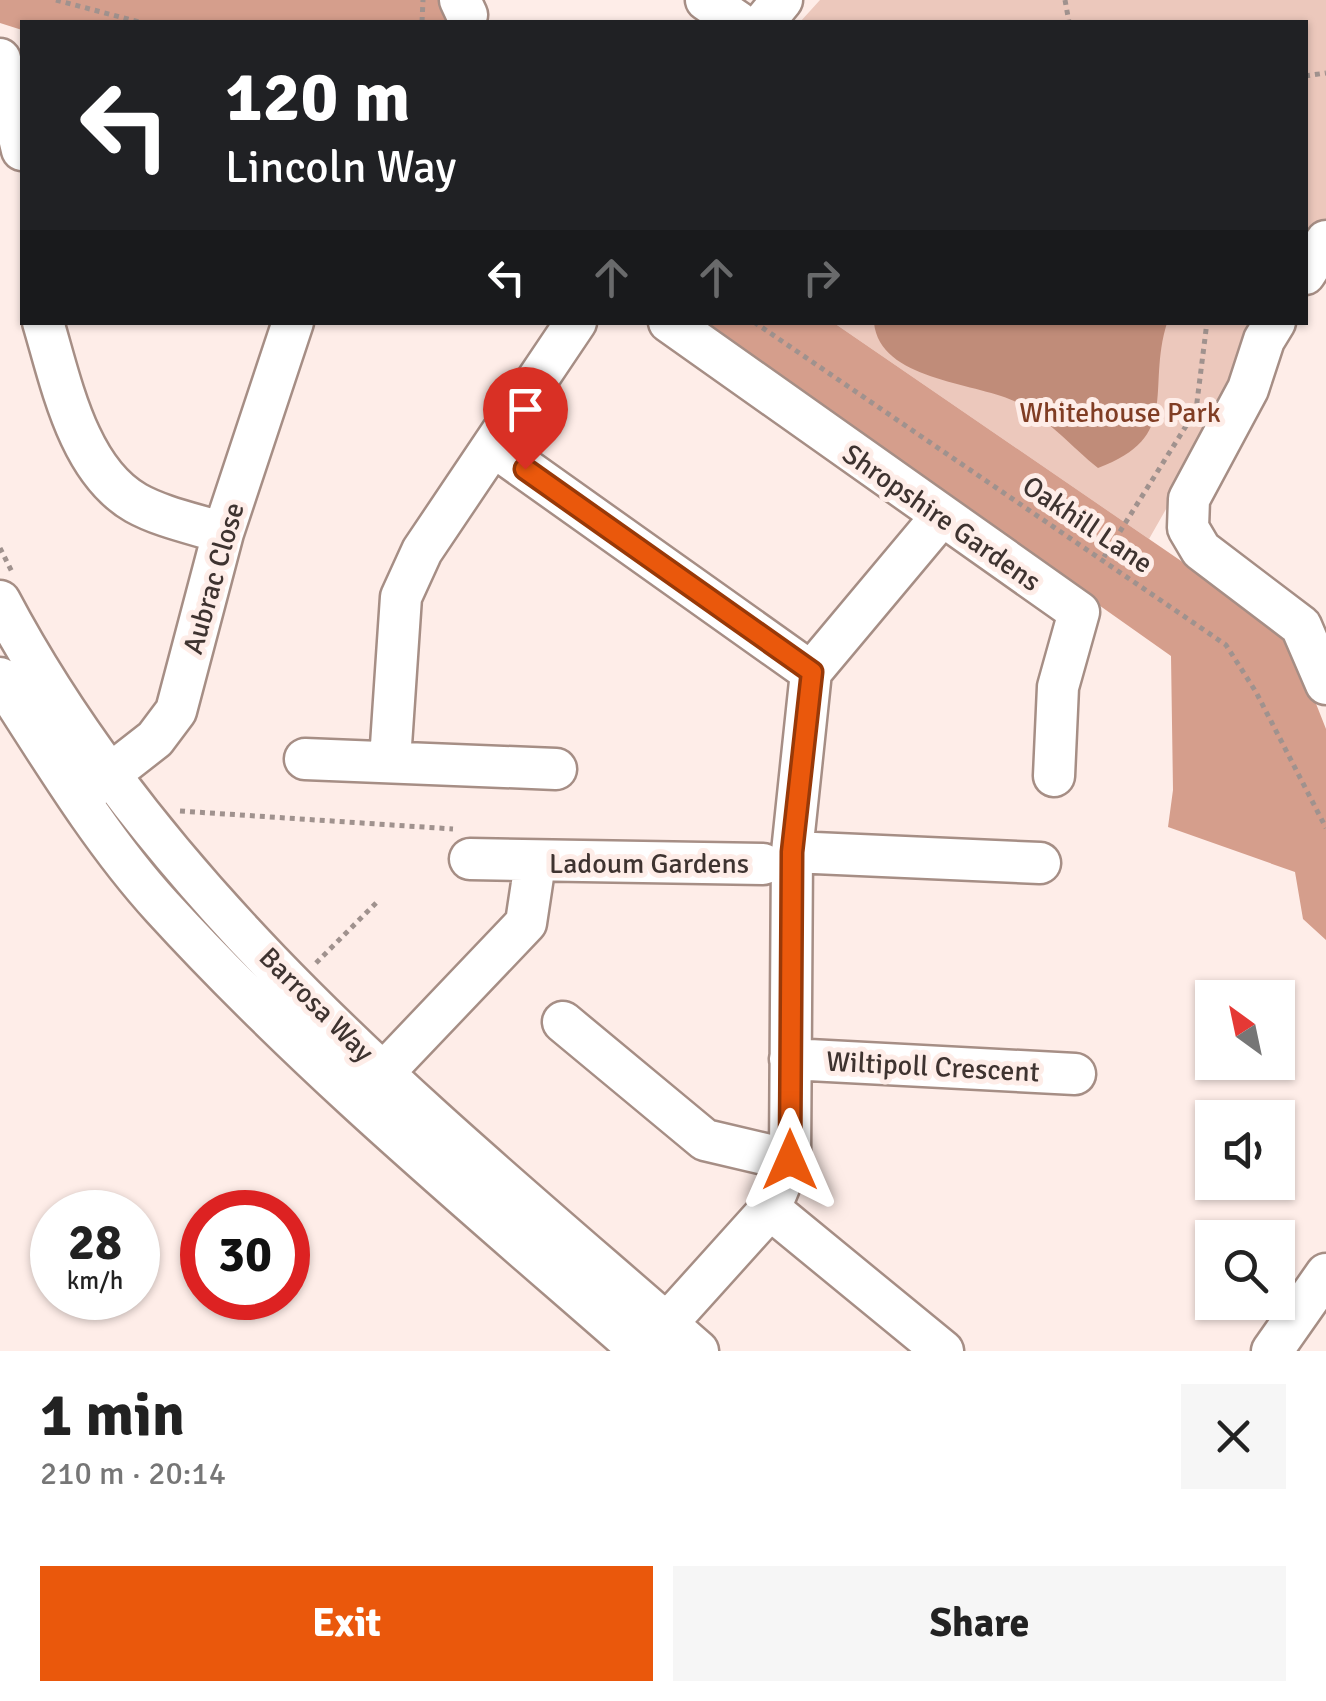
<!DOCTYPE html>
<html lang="en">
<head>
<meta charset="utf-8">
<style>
  :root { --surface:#fff; --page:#f6f6f6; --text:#222; --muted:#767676; --accent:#ea580c }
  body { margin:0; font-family:Signika,sans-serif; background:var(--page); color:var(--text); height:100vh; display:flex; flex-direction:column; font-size:38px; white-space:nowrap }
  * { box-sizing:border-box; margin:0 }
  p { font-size:32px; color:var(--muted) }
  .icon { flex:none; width:55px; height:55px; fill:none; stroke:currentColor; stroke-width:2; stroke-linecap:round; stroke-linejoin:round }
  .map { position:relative; height:1351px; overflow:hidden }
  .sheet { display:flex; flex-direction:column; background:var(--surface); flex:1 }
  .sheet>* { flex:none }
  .top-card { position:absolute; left:20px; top:20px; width:1288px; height:305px; border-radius:0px; box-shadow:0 2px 8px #0004; background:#202124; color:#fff; overflow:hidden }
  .needle { width:65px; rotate:327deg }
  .controls { position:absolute; left:1195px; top:980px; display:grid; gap:20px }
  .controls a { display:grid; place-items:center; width:100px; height:100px; border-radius:0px; background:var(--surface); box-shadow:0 2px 8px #0004; font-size:50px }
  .speed { position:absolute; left:30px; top:1190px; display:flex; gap:20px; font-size:50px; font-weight:700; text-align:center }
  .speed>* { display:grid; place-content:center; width:130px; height:130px; border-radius:50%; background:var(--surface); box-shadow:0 2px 8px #0004; line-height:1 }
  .speed small { font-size:25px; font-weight:400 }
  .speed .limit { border:15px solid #d22; background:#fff; color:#111 }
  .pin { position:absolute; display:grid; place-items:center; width:85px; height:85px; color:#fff; margin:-102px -42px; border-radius:50% 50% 50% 0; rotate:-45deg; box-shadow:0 0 10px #0007 }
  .pin .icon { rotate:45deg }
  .me { position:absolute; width:110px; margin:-55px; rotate:0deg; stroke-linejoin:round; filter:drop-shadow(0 0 8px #0008) }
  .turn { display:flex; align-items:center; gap:35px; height:210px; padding:0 40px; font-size:45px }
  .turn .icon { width:130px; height:130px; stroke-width:2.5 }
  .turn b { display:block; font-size:70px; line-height:85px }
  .lanes { display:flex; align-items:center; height:95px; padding:0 40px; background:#0003; justify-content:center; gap:50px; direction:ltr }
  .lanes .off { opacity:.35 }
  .round { display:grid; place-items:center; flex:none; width:105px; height:105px; border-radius:0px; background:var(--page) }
  .head { display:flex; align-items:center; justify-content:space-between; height:170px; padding:0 40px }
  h1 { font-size:60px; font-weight:700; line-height:75px }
  .action { display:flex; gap:20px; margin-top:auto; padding:20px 40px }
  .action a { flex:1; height:115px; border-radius:0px; background:var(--accent); color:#fff; font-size:40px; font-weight:700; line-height:115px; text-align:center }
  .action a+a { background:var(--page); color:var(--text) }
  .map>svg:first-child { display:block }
</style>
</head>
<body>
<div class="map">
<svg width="1326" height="1351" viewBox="0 0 1326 1351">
  <rect width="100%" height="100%" fill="#feede8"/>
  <path fill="#ecc8bc" d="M820 0H1326V228L1305 265V22H800Z
    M834 323H1272L1149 539Z"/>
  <path fill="#d59e8c" d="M0 0H449V22H22V30L0 23Z
    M700 323H834L1289 635 1326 729V940L1303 919 1295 872 1168 827 1173 790 1171 656Z"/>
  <path fill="#c08c79" d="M874 323H1167C1146 390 1182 437 1098 468 1072 447 1043 414 1014 401 973 382 880 380 874 323Z"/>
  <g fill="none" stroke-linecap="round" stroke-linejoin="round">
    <defs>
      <path id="minor" d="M460 0 467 15
        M706 0 738 22
        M764 22 782 0
        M0 59 22 150
        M1305 274 1326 241
        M43 322C61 382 78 470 136 503 161 517 195 524 223 533
        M669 322 1079 612 1058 687 1054 776
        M1275 322 1264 340 1248 389 1189 499 1188 528 1201 550 1301 626 1326 684
        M493 446 811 672
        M0 601C161 906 443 1127 698 1351
        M0 678C50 755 100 839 162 907 309 1068 478 1208 641 1351
        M305 759 556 769
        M390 760 401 597 422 551 576 322
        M91 789 155 739 176 711 223 533 293 322
        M792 852 1040 863
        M470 859 763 864
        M563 1022 705 1140 790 1160
        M790 1059 1075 1074
        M385 1071 526 923 535 863
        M770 1209 943 1351
        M651 1341 770 1209 790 1160 792 852 811 672 940 518
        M1272 1351 1326 1274"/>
    </defs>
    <use href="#minor" stroke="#a68e85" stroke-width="45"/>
    <path stroke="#a0928e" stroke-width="5" stroke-dasharray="5 5" stroke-linecap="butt" d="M56 0 139 22
      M1065 0 1069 22
      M422 22 423 0
      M1305 76 1326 73
      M754 322 1226 645 1256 692 1326 828
      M0 548 12 572
      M1104 557 1196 410 1207 322
      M180 811 453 829
      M316 963 378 901"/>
    <use href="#minor" stroke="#fff" stroke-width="40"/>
  </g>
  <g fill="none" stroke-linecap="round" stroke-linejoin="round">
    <defs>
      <path id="route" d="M525 469 812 672 792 852 790 1160"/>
    </defs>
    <use href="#route" stroke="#983908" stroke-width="25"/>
    <use href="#route" stroke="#ea580c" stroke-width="18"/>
  </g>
  <g text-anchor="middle" stroke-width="10" stroke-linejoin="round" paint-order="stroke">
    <g font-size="28" fill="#803d24" stroke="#feede8">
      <text x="1120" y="422">Whitehouse Park</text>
    </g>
    <g font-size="28" fill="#3e3330" stroke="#feede8">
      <text transform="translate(942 517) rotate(35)" y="10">Shropshire Gardens</text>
      <text transform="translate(1088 524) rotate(34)" y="10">Oakhill Lane</text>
      <text transform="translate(213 578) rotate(-74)" y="10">Aubrac Close</text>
      <text x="649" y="873">Ladoum Gardens</text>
      <text transform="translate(317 1004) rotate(45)" y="10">Barrosa Way</text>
      <text transform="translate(933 1066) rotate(3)" y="10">Wiltipoll Crescent</text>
    </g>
  </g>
</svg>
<div class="controls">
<a><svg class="needle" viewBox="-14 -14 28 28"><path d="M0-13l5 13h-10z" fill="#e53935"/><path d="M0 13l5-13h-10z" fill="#767676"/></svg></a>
<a><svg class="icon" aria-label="sound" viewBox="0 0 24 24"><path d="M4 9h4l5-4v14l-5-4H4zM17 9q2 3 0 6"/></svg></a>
<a><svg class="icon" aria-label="search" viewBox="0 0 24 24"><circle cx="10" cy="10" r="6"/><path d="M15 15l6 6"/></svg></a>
</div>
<div class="speed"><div>28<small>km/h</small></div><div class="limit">30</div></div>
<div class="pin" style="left:525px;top:469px;background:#d93025"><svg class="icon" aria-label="arrive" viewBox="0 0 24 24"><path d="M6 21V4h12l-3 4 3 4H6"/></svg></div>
<svg class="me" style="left:790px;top:1160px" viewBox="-20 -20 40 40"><path d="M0-17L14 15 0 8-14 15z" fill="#ea580c" stroke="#fff" stroke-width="4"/></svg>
<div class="top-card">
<div class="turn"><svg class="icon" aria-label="left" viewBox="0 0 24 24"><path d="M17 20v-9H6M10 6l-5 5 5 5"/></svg><div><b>120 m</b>Lincoln Way</div></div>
<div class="lanes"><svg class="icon" aria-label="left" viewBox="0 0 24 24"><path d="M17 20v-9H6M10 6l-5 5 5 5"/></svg><svg class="icon off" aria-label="ahead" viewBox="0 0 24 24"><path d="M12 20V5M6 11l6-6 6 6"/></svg><svg class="icon off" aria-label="ahead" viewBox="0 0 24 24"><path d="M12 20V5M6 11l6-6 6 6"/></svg><svg class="icon off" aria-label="right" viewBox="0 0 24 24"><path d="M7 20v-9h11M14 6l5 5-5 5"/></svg></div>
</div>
</div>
<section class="sheet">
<div class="head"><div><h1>1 min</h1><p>210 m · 20:14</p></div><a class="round"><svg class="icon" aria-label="close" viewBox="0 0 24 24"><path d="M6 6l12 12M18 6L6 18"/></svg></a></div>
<div class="action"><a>Exit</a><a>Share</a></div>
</section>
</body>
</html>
